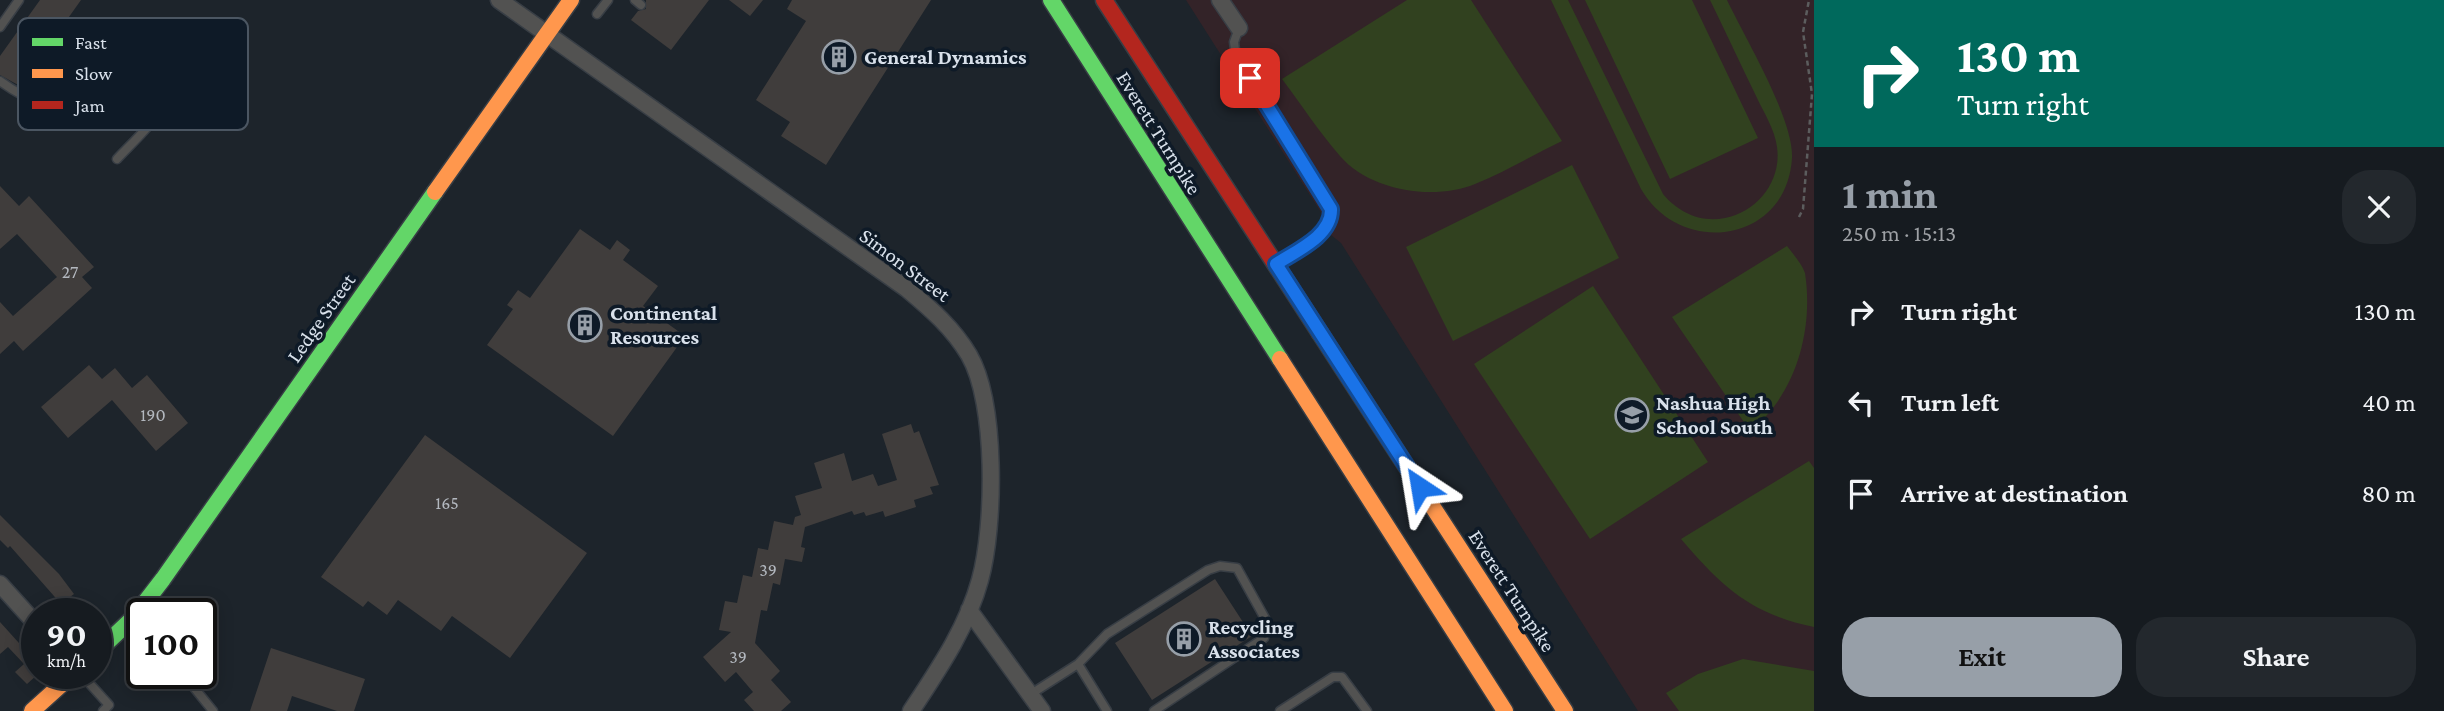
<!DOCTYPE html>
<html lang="en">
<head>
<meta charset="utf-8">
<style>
  :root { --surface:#161b20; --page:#23282d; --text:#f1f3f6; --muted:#9ea1a5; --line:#35393e; --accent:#979fa8 }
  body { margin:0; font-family:"Crimson Pro",serif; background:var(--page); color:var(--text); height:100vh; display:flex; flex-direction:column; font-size:26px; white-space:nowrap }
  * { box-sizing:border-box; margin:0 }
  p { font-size:23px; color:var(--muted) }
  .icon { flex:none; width:38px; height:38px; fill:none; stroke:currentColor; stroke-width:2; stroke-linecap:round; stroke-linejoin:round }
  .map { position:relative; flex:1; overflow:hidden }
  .panel { display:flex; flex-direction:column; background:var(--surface); width:630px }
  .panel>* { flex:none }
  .banner { background:#00695c; color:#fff; overflow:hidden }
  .speed { position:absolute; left:21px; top:598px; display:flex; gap:14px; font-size:35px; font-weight:700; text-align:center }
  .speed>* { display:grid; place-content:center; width:91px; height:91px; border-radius:50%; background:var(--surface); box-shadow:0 4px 18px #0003,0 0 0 2px var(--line); line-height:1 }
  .speed small { font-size:18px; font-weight:400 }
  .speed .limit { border:4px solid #111; border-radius:10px; background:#fff; color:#111 }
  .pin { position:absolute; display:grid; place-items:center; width:60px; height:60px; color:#fff; margin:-30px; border-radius:14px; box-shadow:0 4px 10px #0006 }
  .me { position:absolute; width:77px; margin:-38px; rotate:327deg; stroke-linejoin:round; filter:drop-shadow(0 0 5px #0008) }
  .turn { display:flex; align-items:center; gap:24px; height:147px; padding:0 28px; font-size:32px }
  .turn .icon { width:91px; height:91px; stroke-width:2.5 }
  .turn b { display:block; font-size:49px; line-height:60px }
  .round { display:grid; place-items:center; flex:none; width:74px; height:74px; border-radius:28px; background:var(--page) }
  .summary { display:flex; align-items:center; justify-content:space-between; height:119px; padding:0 28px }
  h1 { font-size:42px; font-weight:700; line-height:52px; color:var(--accent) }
  .cta { display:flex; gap:14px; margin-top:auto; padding:14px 28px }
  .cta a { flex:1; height:80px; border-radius:28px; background:var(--accent); color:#111; font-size:28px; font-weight:700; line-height:80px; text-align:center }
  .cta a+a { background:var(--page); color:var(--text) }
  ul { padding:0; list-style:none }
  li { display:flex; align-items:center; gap:21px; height:91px; padding:0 28px }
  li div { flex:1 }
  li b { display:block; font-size:26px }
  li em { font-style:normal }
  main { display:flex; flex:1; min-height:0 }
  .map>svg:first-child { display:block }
</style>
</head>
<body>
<main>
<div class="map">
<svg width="1814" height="711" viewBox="0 0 1814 711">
  <rect width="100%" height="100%" fill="#1d242b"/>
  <path fill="#332328" d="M1186 0H1814V711H1638L1341 243 1321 227 1324 217Z"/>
  <path fill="#31411f" d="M1407 0H1471L1562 141C1533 155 1505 172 1475 184 1434 201 1370 191 1340 156 1319 132 1301 104 1282 79Z
    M1551 0H1568L1663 194C1678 212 1700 223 1725 218 1757 212 1782 181 1777 147 1775 130 1764 113 1757 98 1741 65 1726 33 1710 0H1727C1745 38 1794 119 1792 158 1787 243 1681 258 1641 189Z
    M1585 0H1692L1758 138 1670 179Z
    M1572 165 1619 258 1453 341 1406 247Z
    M1787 246C1793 254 1802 264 1805 273 1814 331 1795 396 1750 431L1672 317Z
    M1593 286 1708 462 1590 539 1474 364Z
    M1809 461 1814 468V627C1751 614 1722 587 1681 539Z
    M1743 659 1814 671V711H1679L1666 693 1698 674Z"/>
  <path fill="#403d3c" d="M40 0H81L20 86 0 75V56Z
    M646 0H709L671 50 631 20 638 11 646 9Z
    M729 0H763L750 16Z
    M792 0H931L826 165 781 136 790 122 756 100 806 21 787 9Z
    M0 186 19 206 29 196 94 267 82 277 92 288 23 351 14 341 0 354V302L13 316 57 277 17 234 0 249Z
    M580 229 610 250 617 240 630 250 623 260 658 286 643 306 685 336 613 436 487 345 513 309 507 305 518 290 530 298Z
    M89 365 102 379 115 368 132 388 147 375 188 423 156 451 112 400 68 438 41 407Z
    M911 424 914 433 919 431 939 485 930 487 933 494 914 500 916 507 885 517 883 511 866 516 864 512 854 515 852 511 805 527 801 547 805 548 802 562 785 559 780 585 773 583 767 611 761 610 755 643 780 671 771 680 791 702 781 711H754L744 700 753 692 736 672 725 682 703 657 731 632 719 630 725 601 737 603 743 575 752 577 758 548 768 550 774 521 793 525 795 517 801 515 795 496 822 488 814 463 844 453 852 481 873 474 878 486 897 480 882 434Z
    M425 435 587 553 510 658 452 616 441 631 398 600 387 615 368 601 363 607 321 577Z
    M0 515 59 574 74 594 61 604 10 546 8 548 0 540Z
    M1215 579 1252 636 1152 700 1115 643Z
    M0 622 37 663V675L27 684 15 672 24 664 8 647 0 654Z
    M271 648 365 679 354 711H337L292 696 287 711H250Z"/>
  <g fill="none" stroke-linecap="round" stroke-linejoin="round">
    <defs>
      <path id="lane" d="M635 0 641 5
        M597 14 608 0
        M0 27 19 0
        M1239 28 1234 42 1236 57 1331 209C1333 235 1300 248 1281 260
        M0 81C66 129 81 91 121 40L128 35C142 35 152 41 160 52 191 93 143 131 117 159
        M1078 664 1107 711
        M81 674 109 705 103 711
        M183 674 213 711
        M1031 694 1078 664 1107 634 1208 570 1220 566 1237 568 1267 622 1264 638 1154 711
        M1280 711 1333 677H1342L1367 711"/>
      <path id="street" d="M499 0 907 289C931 309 953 328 969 355 997 403 995 526 980 580 967 628 938 670 911 711
        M1220 0 1239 28
        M0 584 37 625
        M969 610 1042 711"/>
      <path id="fast" d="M1051 0 1280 359
        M96 653 133 618 163 579 435 192"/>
      <path id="slow" d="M435 192 571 0
        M1320 333 1565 711
        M1280 359 1505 711
        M32 711 73 674"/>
      <path id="jam" d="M1104 0 1320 333"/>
    </defs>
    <use href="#lane" stroke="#383e45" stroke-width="11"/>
    <use href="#street" stroke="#383e45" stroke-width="19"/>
    <use href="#fast" stroke="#383e45" stroke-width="19"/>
    <use href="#slow" stroke="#383e45" stroke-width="19"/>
    <use href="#jam" stroke="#383e45" stroke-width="19"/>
    <path stroke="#5c5d5e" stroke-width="2.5" stroke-dasharray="5 3.5" stroke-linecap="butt" d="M1799 217 1803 209 1812 94 1803 32 1809 0"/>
    <use href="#lane" stroke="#525251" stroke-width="8"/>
    <use href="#street" stroke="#525251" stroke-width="16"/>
    <use href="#fast" stroke="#63d668" stroke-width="16"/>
    <use href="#slow" stroke="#ff974d" stroke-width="16"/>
    <use href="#jam" stroke="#b3261e" stroke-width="16"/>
  </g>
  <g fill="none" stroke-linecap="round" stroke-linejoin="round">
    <defs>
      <path id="route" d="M1250 78 1331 209C1332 236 1296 251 1276 264L1420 487"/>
    </defs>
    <use href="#route" stroke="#114b97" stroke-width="18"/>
    <use href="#route" stroke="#1a73e8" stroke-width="12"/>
  </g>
  <defs>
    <symbol id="building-ring" viewBox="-11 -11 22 22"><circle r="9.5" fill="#0e1a27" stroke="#979fa8" stroke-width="1.5"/><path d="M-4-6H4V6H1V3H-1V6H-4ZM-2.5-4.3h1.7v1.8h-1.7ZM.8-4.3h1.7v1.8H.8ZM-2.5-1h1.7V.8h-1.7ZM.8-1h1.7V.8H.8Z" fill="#979fa8"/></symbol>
    <symbol id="school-ring" viewBox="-11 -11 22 22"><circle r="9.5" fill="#0e1a27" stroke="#979fa8" stroke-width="1.5"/><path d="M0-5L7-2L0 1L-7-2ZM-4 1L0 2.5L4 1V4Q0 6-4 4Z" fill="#979fa8"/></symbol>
  </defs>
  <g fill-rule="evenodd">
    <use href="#building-ring" x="820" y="38" width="38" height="38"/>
    <use href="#building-ring" x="566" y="306" width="38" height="38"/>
    <use href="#school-ring" x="1613" y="396" width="38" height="38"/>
    <use href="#building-ring" x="1165" y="620" width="38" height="38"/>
  </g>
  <g text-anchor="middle" stroke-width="7" stroke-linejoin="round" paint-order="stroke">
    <g font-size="18" fill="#b3b8bf">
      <text x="70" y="278">27</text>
      <text x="153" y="421">190</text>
      <text x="447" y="509">165</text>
      <text x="768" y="576">39</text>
      <text x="738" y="663">39</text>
    </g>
    <g font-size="21" font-weight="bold" fill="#d9e1eb" stroke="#0e1a27" text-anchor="start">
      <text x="864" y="64">General Dynamics</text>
      <text x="610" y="320">Continental<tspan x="610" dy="24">Resources</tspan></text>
      <text x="1656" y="410">Nashua High<tspan x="1656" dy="24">School South</tspan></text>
      <text x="1208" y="634">Recycling<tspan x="1208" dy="24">Associates</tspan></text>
    </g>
    <g font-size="21" fill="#d9e1eb" stroke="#0e1a27">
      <text transform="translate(1159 133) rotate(58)" y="7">Everett Turnpike</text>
      <text transform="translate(905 265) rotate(37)" y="7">Simon Street</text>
      <text transform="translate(321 318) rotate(-55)" y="7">Ledge Street</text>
      <text transform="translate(1512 591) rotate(57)" y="7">Everett Turnpike</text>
    </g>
  </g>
  <rect x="18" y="18" width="230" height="112" rx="10" fill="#0e1a27" stroke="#4b5662" stroke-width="2"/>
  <rect x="32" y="38" width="31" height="8" fill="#63d668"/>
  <rect x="32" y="69" width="31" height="9" fill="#ff974d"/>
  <rect x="32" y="101" width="31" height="8" fill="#b3261e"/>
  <g font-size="19" fill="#d9e1eb">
    <text x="75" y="49">Fast</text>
    <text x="75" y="80">Slow</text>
    <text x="75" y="112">Jam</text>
  </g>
</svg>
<div class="speed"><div>90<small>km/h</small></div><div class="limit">100</div></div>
<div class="pin" style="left:1250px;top:78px;background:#d93025"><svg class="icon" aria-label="arrive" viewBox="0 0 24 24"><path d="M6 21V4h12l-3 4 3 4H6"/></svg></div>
<svg class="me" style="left:1420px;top:487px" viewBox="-20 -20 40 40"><path d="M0-17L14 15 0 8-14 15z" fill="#1a73e8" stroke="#fff" stroke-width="4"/></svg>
</div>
<section class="panel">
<div class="banner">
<div class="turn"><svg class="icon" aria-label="right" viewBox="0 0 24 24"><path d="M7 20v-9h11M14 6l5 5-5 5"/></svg><div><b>130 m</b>Turn right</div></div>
</div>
<div class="summary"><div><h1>1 min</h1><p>250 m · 15:13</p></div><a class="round"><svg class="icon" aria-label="close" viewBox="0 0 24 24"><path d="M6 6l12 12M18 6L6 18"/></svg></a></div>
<ul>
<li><svg class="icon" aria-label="right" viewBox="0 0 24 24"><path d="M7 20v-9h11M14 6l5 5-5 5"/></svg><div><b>Turn right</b></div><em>130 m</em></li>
<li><svg class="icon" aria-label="left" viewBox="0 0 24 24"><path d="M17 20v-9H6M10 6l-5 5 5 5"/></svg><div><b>Turn left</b></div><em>40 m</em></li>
<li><svg class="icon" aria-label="arrive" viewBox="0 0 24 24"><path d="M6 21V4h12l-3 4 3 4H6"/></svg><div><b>Arrive at destination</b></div><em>80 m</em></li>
</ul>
<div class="cta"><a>Exit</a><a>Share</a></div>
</section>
</main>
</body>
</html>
